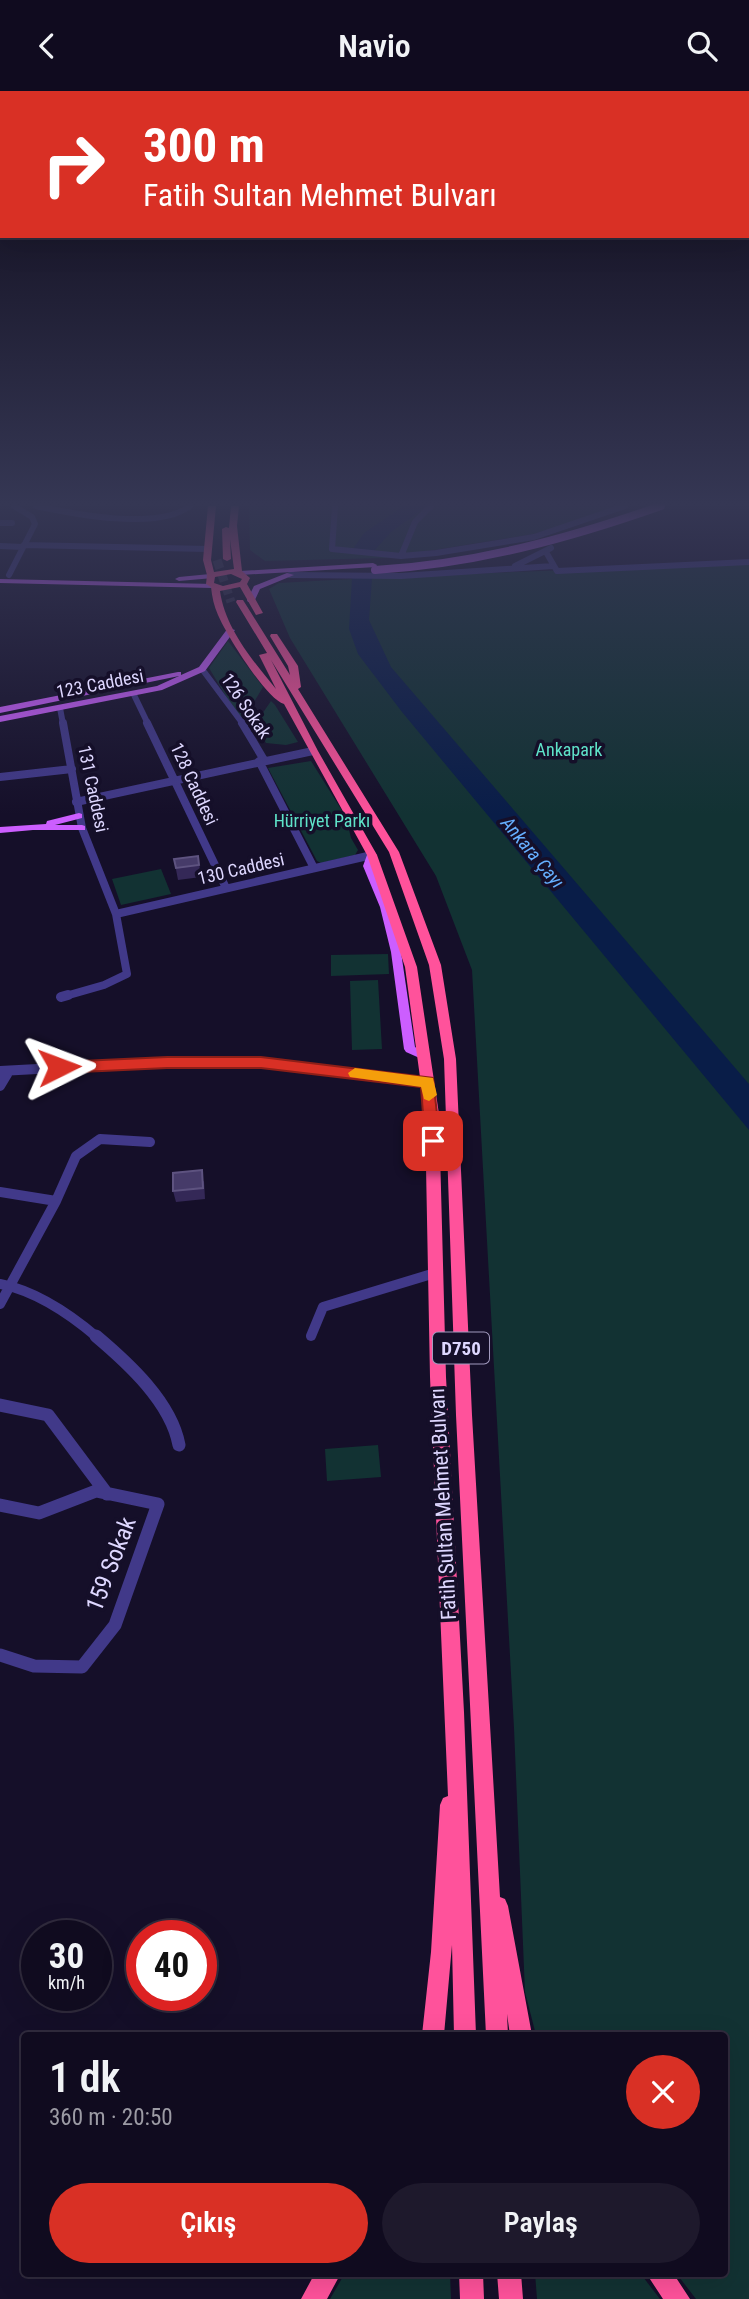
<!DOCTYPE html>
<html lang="tr">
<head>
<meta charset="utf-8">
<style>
  :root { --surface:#100b1f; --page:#1e192c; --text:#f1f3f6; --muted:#9c9ba4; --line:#302b3d; --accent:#d93025 }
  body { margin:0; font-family:"Roboto Condensed",sans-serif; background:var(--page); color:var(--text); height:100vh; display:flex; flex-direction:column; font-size:26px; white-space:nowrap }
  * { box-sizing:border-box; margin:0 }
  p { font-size:23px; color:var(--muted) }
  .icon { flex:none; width:38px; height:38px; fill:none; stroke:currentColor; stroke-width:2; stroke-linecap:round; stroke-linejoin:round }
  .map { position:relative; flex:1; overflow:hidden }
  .panel { position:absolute; left:21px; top:1941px; width:707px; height:245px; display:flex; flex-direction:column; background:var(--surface); border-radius:7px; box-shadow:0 7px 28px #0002,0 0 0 2px var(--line) }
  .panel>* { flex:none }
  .hud { position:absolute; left:0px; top:0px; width:749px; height:147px; box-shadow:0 7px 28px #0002,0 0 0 2px var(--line); background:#d93025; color:#fff; overflow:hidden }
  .speed { position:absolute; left:21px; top:1829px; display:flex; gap:14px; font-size:35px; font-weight:700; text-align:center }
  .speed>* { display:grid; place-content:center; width:91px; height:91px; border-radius:50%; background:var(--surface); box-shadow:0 7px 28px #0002,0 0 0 2px var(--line); line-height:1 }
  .speed small { font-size:18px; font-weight:400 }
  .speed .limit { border:10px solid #d22; background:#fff; color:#111 }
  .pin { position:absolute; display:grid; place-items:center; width:60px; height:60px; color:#fff; margin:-30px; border-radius:14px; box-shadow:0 4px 10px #0006 }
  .me { position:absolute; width:77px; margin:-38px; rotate:87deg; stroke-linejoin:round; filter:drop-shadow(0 0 5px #0008) }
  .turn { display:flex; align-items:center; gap:24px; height:147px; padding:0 28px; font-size:32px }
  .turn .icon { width:91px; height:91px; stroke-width:2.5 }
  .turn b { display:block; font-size:49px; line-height:60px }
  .round { display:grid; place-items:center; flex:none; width:74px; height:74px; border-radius:37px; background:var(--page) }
  .summary { display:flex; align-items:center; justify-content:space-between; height:119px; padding:0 28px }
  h1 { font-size:42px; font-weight:600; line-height:52px }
  .button { display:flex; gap:14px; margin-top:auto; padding:14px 28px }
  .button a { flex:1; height:80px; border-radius:42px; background:var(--accent); color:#fff; font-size:28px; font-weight:600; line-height:80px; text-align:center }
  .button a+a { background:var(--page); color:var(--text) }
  header { display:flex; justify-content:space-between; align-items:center; height:91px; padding:0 28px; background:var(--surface); font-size:32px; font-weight:600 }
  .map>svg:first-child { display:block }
</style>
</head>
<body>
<header><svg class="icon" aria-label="back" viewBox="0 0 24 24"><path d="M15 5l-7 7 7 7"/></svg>Navio<svg class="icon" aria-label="search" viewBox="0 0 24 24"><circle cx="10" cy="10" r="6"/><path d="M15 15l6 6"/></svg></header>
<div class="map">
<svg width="749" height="2208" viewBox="0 0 749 2208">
  <rect width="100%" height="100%" fill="#150f29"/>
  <path fill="#123233" d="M249 415H627L533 443 384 467 265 470 250 459Z
    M749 470V2208H696L676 2182H724V1944H536L525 1901 514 1637 472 879 436 785 290 547 269 498 279 492C436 482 592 480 749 470Z
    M228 550 263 596 245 626 239 627 209 577Z
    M271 610 275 614 298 651 286 654 266 652C254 631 258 629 271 610Z
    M311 670 346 726 351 747 358 759 355 764 321 772 317 770 268 677Z
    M161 778 171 803 121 814 112 788Z
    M388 863 389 883 331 885V864Z
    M378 889 382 958 352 959 350 890Z
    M378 1354 381 1386 327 1390 325 1358Z
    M345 2182H450L451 2208H330Z
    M535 2182H640L660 2208H537Z"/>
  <path fill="#091d48" d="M404 415H427L391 441 374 460 353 458 364 442Z
    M352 487H372L369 529 391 576 749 993V1039L402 621 358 563 349 538Z"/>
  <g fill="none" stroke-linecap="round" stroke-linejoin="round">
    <path stroke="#332d49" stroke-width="9" stroke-dasharray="9 4.5" stroke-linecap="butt" d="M217 469 231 511"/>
    <path stroke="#413989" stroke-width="6" d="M36 415C74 423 158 440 190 415
      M335 415 332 458 401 465 436 462 534 446 625 415
      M0 432H12
      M24 454 208 458
      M0 455 23 456
      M546 461 557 480 749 471
      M401 465 415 431 431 415
      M515 475 551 457
      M9 484 35 433 32 426 14 415
      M290 484 401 485 553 475
      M202 578 243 633
      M134 604 148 633
      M60 617 63 633"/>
    <path stroke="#413989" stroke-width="8" d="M147 632 226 797
      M242 632 264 669
      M259 670 314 777
      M0 686 72 678
      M76 711 313 660
      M116 823 372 764
      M62 906 104 894 127 883 116 823 82 737 63 632"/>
    <path stroke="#413989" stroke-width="10" d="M61 906 68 904
      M0 980 167 971H261L427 991
      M0 995 9 980
      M0 1101 56 1110
      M0 1193C36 1200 71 1224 98 1247
      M0 1213 56 1110 76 1065 100 1048 150 1051
      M311 1245 323 1216 435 1182"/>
    <path stroke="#413989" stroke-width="13" d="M96 1245C128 1272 171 1311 179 1354
      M0 1314 48 1324 107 1403
      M0 1414 39 1422 96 1400 158 1413 115 1534 82 1576 34 1575 0 1564"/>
    <path fill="#cc5eff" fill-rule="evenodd" d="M373 472 377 474 376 476 240 484 236 482 240 480Z
      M287 482 294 484 260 498 254 511H248L247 509 254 495Z
      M210 483H213V487L179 490 175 488 179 486Z
      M0 488 213 493 217 495 213 497 0 492Z
      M228 537 235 539 205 580 162 599 0 631V625L157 595 179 585 0 622V616L178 581H181V584L199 576Z
      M79 722 82 723V727L55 734H82L85 735V739H33L0 742V736L46 733 47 730Z
      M372 761 377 764 373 775 390 816 401 861 415 956 430 965 424 969 406 961 404 958 391 861 380 816 363 775 367 764Z"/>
    <path fill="#ff529b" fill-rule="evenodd" d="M208 415H216L211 469 214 481 234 478 230 448 231 468 227 470 223 468 222 438 226 436 229 437 231 415H239L237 435 242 480 250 487 247 493 263 522 256 524 240 496 220 500C225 537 253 570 276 598L259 564 267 562 236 511 237 509H243L290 584 288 575 270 545 271 543H277L298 575 301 596 298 598 399 761 441 874 456 968 472 1324 500 1806 505 1808 508 1815 532 1944H510L507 1923 508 1944H486L456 1324 444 968 429 874 389 761 271 569 318 660 377 764 417 876 439 1023 446 1286 464 1621 476 1944H454L452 1854 444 1944H422L431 1861 440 1714 443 1707 448 1705 430 1286 425 1023 405 876 367 764 284 613C266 608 226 543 218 524 214 515 212 506 211 496L206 493 207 484 203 469ZM231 483 242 488 240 491 223 495 214 492 215 486Z
      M315 2182H341L327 2208H301Z
      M459 2182H483L484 2208H460Z
      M497 2182H521L523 2208H499Z
      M646 2182H673L690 2208H663Z"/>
    <path stroke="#cc5eff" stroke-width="8" d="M375 479C475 473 567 448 661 415"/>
  </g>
  <path fill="#342857" d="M198 765 201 786 178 789 174 768Z
    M204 1090 205 1108 176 1111 173 1100Z"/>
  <path fill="#463b69" stroke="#5e5380" stroke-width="2" d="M198 765 199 774 176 777 174 768Z
    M202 1079 203 1097 173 1100V1082Z"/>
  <linearGradient id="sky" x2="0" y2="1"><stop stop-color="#0c0817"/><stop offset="0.57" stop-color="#353754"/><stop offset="1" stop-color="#353754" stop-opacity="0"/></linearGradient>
  <rect width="749" height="724" fill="url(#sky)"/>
  <path fill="#d93025" stroke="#8d1f18" stroke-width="2" d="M167 966H261L433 987 440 1050 433 1056 425 1050 421 996 261 977H167L59 982 52 976 59 971Z"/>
  <path fill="#f59e0b" d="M355 977 433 987 437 1004 429 1010 424 1008 421 996 350 986 348 982Z"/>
  <g text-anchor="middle" stroke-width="7" stroke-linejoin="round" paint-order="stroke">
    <g font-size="18" fill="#ded7ff" stroke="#150f29">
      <text transform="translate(100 593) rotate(-11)" y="6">123 Caddesi</text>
      <text transform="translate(246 615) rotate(56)" y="6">126 Sokak</text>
      <text transform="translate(194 693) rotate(65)" y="6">128 Caddesi</text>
      <text transform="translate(93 698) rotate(78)" y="6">131 Caddesi</text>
      <text transform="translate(241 778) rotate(-13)" y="6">130 Caddesi</text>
    </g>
    <g font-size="18" fill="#5fe3c9" stroke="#150f29">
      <text x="569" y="665">Ankapark</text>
      <text x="322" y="736">Hürriyet Parkı</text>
    </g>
    <g font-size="19" font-style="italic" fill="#65afff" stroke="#150f29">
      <text transform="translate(533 761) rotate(50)" y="7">Ankara Çayı</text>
    </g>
    <rect fill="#150f29" stroke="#a29bbf" stroke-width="2" x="433" y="1241.5" width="56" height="31" rx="5"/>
    <g font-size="19" font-weight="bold" fill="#ded7ff">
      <text x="461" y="1264">D750</text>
    </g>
    <g font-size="21" fill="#ded7ff" stroke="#150f29">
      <text transform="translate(443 1413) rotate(-93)" y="7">Fatih Sultan Mehmet Bulvarı</text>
    </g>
    <g font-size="24" fill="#ded7ff" stroke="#150f29">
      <text transform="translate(111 1473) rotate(-69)" y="8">159 Sokak</text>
    </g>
  </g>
</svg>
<div class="speed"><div>30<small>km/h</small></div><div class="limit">40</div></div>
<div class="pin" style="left:433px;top:1050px;background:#d93025"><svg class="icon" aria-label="arrive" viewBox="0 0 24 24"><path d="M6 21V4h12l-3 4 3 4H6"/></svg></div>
<svg class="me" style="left:59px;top:976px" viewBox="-20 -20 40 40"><path d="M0-17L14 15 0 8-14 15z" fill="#d93025" stroke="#fff" stroke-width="4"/></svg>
<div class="hud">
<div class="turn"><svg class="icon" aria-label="right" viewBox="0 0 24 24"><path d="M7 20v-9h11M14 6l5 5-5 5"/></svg><div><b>300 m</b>Fatih Sultan Mehmet Bulvarı</div></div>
</div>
<section class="panel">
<div class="summary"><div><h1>1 dk</h1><p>360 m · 20:50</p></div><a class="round" style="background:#d93025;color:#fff"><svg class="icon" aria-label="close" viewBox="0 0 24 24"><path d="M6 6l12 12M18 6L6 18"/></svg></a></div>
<div class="button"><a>Çıkış</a><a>Paylaş</a></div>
</section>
</div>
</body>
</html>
